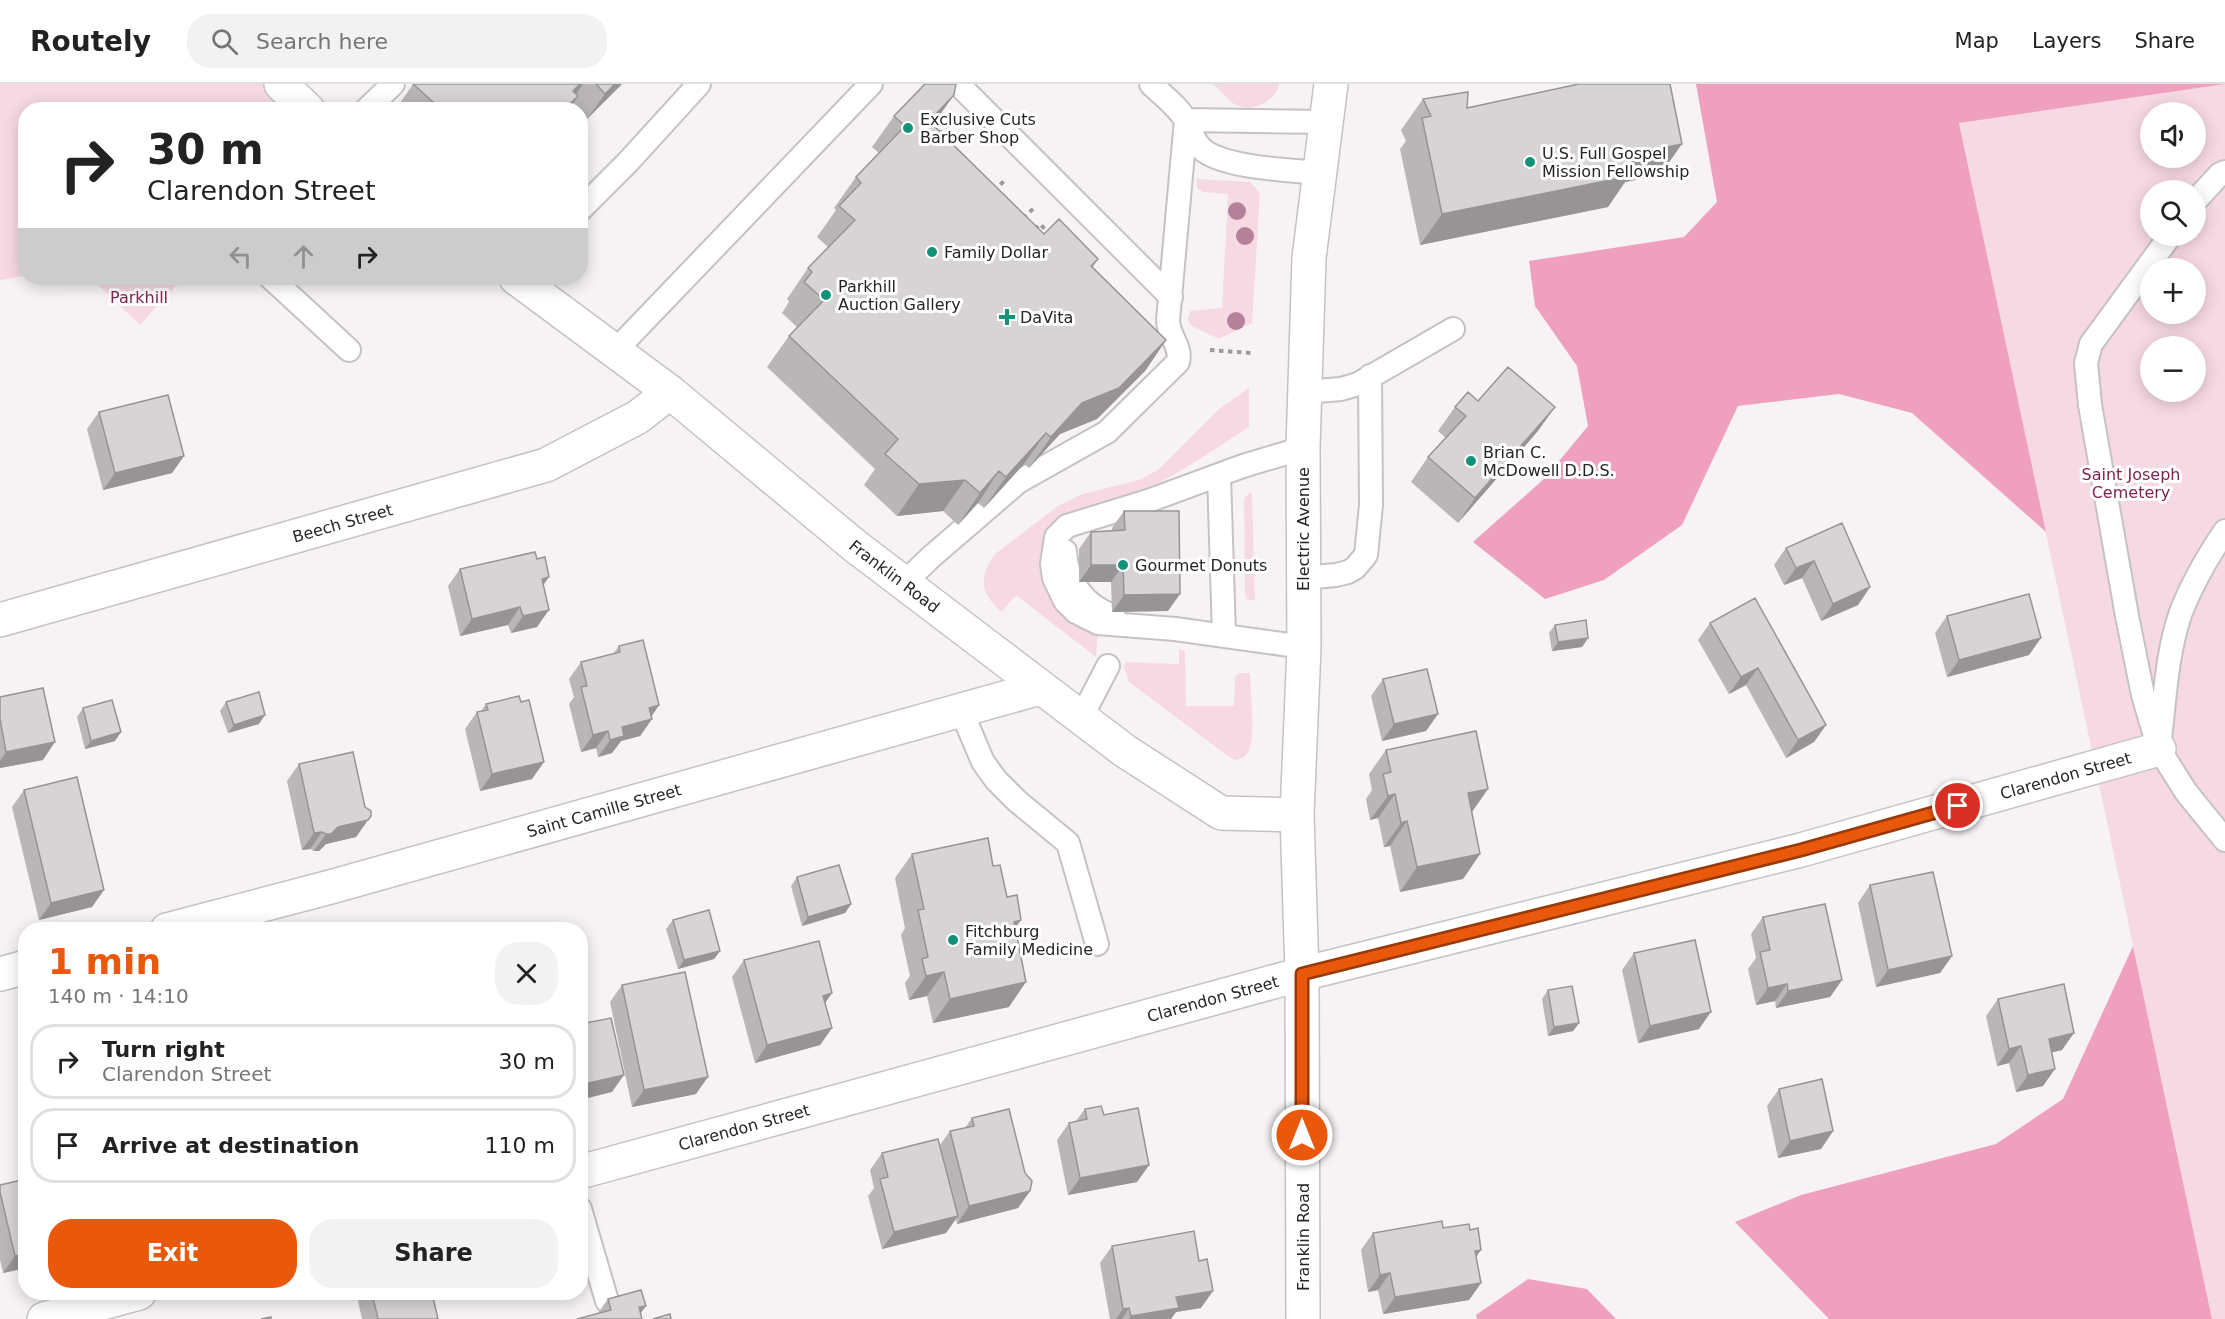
<!DOCTYPE html>
<html lang="en">
<head>
<meta charset="utf-8">
<style>
  :root { --surface:#fff; --page:#f2f2f2; --text:#222; --muted:#767676; --line:#e0e0e0; --accent:#ea580c }
  body { margin:0; font-family:"DejaVu Sans",sans-serif; background:var(--page); color:var(--text); height:100vh; display:flex; flex-direction:column; font-size:22px; white-space:nowrap }
  * { box-sizing:border-box; margin:0 }
  p { font-size:20px; color:var(--muted) }
  .icon { flex:none; width:33px; height:33px; fill:none; stroke:currentColor; stroke-width:2; stroke-linecap:round; stroke-linejoin:round }
  .map { position:relative; flex:1; overflow:hidden }
  .panel { position:absolute; left:18px; top:838px; width:570px; height:378px; display:flex; flex-direction:column; background:var(--surface); border-radius:24px; box-shadow:0 3px 15px #0003 }
  .panel>* { flex:none }
  .banner { position:absolute; left:18px; top:18px; width:570px; height:183px; border-radius:24px; box-shadow:0 3px 15px #0003; background:#fff; color:var(--text); overflow:hidden }
  .controls { position:absolute; left:2140px; top:18px; display:grid; gap:12px }
  .controls a { display:grid; place-items:center; width:66px; height:66px; border-radius:50%; background:var(--surface); box-shadow:0 3px 15px #0003; font-size:30px }
  .pin { position:absolute; display:grid; place-items:center; width:51px; height:51px; color:#fff; margin:-26px; border:3px solid #fff; border-radius:50%; box-shadow:0 2px 6px #0007 }
  .me { position:absolute; width:66px; margin:-33px; rotate:0deg; stroke-linejoin:round; filter:drop-shadow(0 0 4px #0008) }
  .turn { display:flex; align-items:center; gap:21px; height:126px; padding:0 30px; font-size:27px }
  .turn .icon { width:78px; height:78px; stroke-width:2.5 }
  .turn b { display:block; font-size:42px; line-height:51px }
  .lanes { display:flex; align-items:center; height:57px; padding:0 30px; background:#0003; justify-content:center; gap:30px; direction:ltr }
  .lanes .off { opacity:.35 }
  .round { display:grid; place-items:center; flex:none; width:63px; height:63px; border-radius:24px; background:var(--page) }
  .headline { display:flex; align-items:center; justify-content:space-between; height:102px; padding:0 30px }
  h1 { font-size:36px; font-weight:600; line-height:45px; color:var(--accent) }
  .cta { display:flex; gap:12px; margin-top:auto; padding:12px 30px }
  .cta a { flex:1; height:69px; border-radius:24px; background:var(--accent); color:#fff; font-size:24px; font-weight:600; line-height:69px; text-align:center }
  .cta a+a { background:var(--page); color:var(--text) }
  ul { padding:0; list-style:none }
  li { display:flex; align-items:center; gap:18px; height:75px; margin:0 12px 9px; padding:0 18px; border:3px solid var(--line); border-radius:24px }
  li div { flex:1 }
  li b { display:block; font-size:22px }
  li em { font-style:normal }
  header { display:flex; align-items:center; gap:36px; box-sizing:border-box; height:84px; padding:0 30px; background:var(--surface); border-bottom:2px solid var(--line) }
  header strong { font-size:28px }
  nav { display:flex; gap:33px; margin-inline-start:auto; font-size:21px }
  .search { width:420px; height:54px; background:var(--page); display:flex; align-items:center; gap:15px; box-sizing:border-box; padding:0 21px; border-radius:24px; color:var(--muted); font-size:22px }
  .map>svg:first-child { display:block }
</style>
</head>
<body>
<header>
<strong>Routely</strong>
<div class="search"><svg class="icon" aria-label="search" viewBox="0 0 24 24"><circle cx="10" cy="10" r="6"/><path d="M15 15l6 6"/></svg>Search here</div>
<nav><a>Map</a><a>Layers</a><a>Share</a></nav>
</header>
<div class="map">
<svg width="2225" height="1235" viewBox="0 0 2225 1235">
  <rect width="100%" height="100%" fill="#f7f3f4"/>
  <path fill="#f7d9e4" fill-rule="evenodd" d="M0 0H281L308 25 26 26 25 192 0 196Z
    M1213 0H1279C1276 18 1251 30 1234 20 1227 15 1220 6 1213 0Z
    M2225 0V1235H2212L1959 38ZM2151 28H2196V74H2151ZM2151 106H2196V152H2151ZM2151 184H2196V230H2151ZM2151 262H2196V308H2151Z
    M1197 95 1250 98 1260 109 1252 239 1219 255 1192 242 1188 236 1190 227 1222 224 1228 110 1203 108 1197 104Z
    M91 194H183L140 241Z
    M1249 304V343C1217 363 1185 387 1150 403 1118 417 1079 418 1053 442L1098 545 1096 573 1017 512 1013 514 1002 528C980 510 978 493 995 470L1058 422 1083 410 1139 396 1158 386 1219 325Z
    M1250 409H1252L1255 517 1247 515 1245 510 1244 419 1245 413Z
    M1179 565 1185 567 1186 622H1234L1235 593 1240 589H1250C1250 605 1257 658 1247 670 1244 674 1239 675 1235 676L1228 672 1129 598 1124 584 1125 578 1179 580Z"/>
  <path fill="#f0a0bf" d="M1696 0H2225L1959 39 2046 448 1912 329 1839 310 1738 322 1682 441 1604 496 1545 515 1473 458 1545 394 1588 342 1577 282 1535 222 1529 177 1684 153 1717 118Z
    M2133 862 2212 1235H1829L1735 1138 1801 1111 1996 1060 2063 1015Z
    M1528 1195 1587 1205 1616 1235H1477L1476 1231Z"/>
  <g fill="none" stroke-linecap="round" stroke-linejoin="round">
    <defs>
      <path id="service" d="M958 0 1171 213
        M1151 0C1162 11 1179 23 1186 37 1192 47 1193 57 1202 65 1223 84 1290 86 1319 89
        M366 26 393 0
        M1186 36 1325 38
        M2196 116 2220 90 2225 88
        M580 126 628 78 699 0
        M2170 152 2091 260 2086 279 2090 321 2127 532 2143 611 2159 665 2186 708 2225 756
        M271 194 349 266
        M615 267 871 0
        M1305 308 1341 305 1358 300 1453 245
        M1303 364 1243 382 1148 417 1067 442 1056 453 1052 480 1054 494 1065 517 1076 528 1098 539 1175 545 1304 563
        M1219 391 1224 551
        M1065 467C1066 497 1085 523 1114 532
        M1303 494 1336 491 1348 488 1355 484 1366 471 1371 421 1370 292
        M904 499 931 473 1018 398 1107 348 1178 278C1182 262 1168 252 1168 236L1186 36
        M961 626 983 678 996 696 1017 717 1068 759 1097 860
        M1081 634 1108 582
        M2160 655C2165 613 2167 567 2181 528 2192 500 2208 472 2225 447
        M580 1125 607 1217"/>
      <g id="minor">
        <path id="s1" d="M167 846 334 802 1040 604"/>
        <path d="M0 890 26 883"/>
        <path id="s2" d="M1302 890 1801 766 2159 665"/>
      </g>
      <g id="tertiary">
        <path id="s3" d="M0 536 546 381 638 333 670 308"/>
        <path id="s4" d="M580 1088 1302 890"/>
        <path d="M44 1235 139 1209"/>
      </g>
      <g id="secondary">
        <path d="M281 0 308 26"/>
        <path id="s5" d="M516 194 670 308 855 462 1125 667 1221 729 1297 731"/>
        <path d="M1303 1235 1302 890 1297 731 1304 563 1303 364 1309 174 1331 0"/>
      </g>
    </defs>
    <use href="#service" stroke="#c6c2c3" stroke-width="26"/>
    <use href="#minor" stroke="#c6c2c3" stroke-width="36"/>
    <use href="#tertiary" stroke="#c6c2c3" stroke-width="36"/>
    <use href="#secondary" stroke="#c6c2c3" stroke-width="36"/>
    <path stroke="#9d9a9a" stroke-width="4" stroke-dasharray="4.5 4.5" stroke-linecap="butt" d="M939 50 951 39
      M994 107 1006 95
      M1023 134 1035 123
      M1035 145 1040 140 1049 149
      M1210 266 1251 269"/>
    <use href="#service" stroke="#fff" stroke-width="22"/>
    <use href="#minor" stroke="#fff" stroke-width="33"/>
    <use href="#tertiary" stroke="#fff" stroke-width="33"/>
    <use href="#secondary" stroke="#fff" stroke-width="33"/>
  </g>
  <g fill="#b5819a">
    <circle cx="1237" cy="127" r="9"/>
    <circle cx="1245" cy="152" r="9"/>
    <circle cx="1236" cy="237" r="9"/>
  </g>
  <path fill="#bab6b8" d="M413 0H622L587 35 574 19 569 26H397L396 25Z
    M1423 15 1467 24 1660 91 1625 98 1608 123 1420 161 1400 65 1406 57 1401 46Z
    M894 32 933 40 1044 150 1098 175 1093 183 1166 256 1145 287 1097 335 1060 350 1029 384 1024 380 984 424 978 419 958 441 943 427 897 432 864 401 875 385 767 283 789 252 797 243 782 229 789 218 787 215 808 184 828 163 817 153 836 126 834 124 856 93 879 69 872 63Z
    M1478 317 1555 323 1537 348 1458 439 1411 398 1428 373 1446 354 1438 347 1455 323Z
    M99 328 184 372 172 389 103 406 87 345Z
    M1124 427 1168 527 1112 528 1111 498H1079V465L1091 448 1112 447V444Z
    M1786 464 1870 503 1858 521 1821 537 1802 494 1784 501 1774 481Z
    M460 485 543 502 537 543 511 549 508 541 460 552 448 502Z
    M1947 532 2029 571 1947 593 1935 549Z
    M1710 539 1826 641 1814 658 1786 674 1746 601 1729 610 1698 556Z
    M1555 541 1588 554 1582 563 1552 567 1549 549Z
    M619 562 659 621 651 633 652 635 640 652 621 657 612 669 598 673 596 664 581 668 569 620 574 613 569 595 581 578 613 570Z
    M1383 595 1438 630 1426 647 1382 657 1371 612Z
    M0 613 43 676 0 684Z
    M226 618 259 640 228 649 220 627Z
    M486 620 532 695 480 707 465 645 477 628 481 627Z
    M83 624 115 657 85 665 77 633Z
    M1386 666 1488 705 1472 728 1480 770 1463 795 1400 808 1390 762 1384 763 1378 734 1370 736 1366 715 1372 706 1369 690Z
    M299 680 359 749 356 753 326 760 319 767H314L310 765 302 766 287 697Z
    M24 706 92 823 39 836 12 723Z
    M912 770 993 782 1007 813 1015 845 1009 923 933 939 927 912 909 916 905 899 910 892 901 851 905 844 895 794Z
    M797 793 851 820 845 829 802 842 791 802Z
    M1870 801 1952 872 1940 889 1876 903 1858 819Z
    M1763 833 1842 896 1830 913 1776 924 1775 917 1756 921 1748 885 1756 874 1751 850Z
    M673 836 720 867 714 875 678 885 666 845Z
    M1634 869 1699 945 1638 959 1622 886Z
    M744 876 832 909 825 919 832 944 820 961 755 979 732 893Z
    M622 901 696 1010 632 1023 610 918Z
    M1548 906 1579 939 1573 947 1548 952 1542 915Z
    M1998 915 2062 966 2052 968 2043 1002 2016 1008 2009 979 1997 982 1986 932Z
    M1779 1005 1833 1047 1821 1065 1778 1074 1767 1022Z
    M1085 1025 1104 1031 1149 1081 1137 1098 1068 1111 1057 1056 1069 1039 1076 1037Z
    M972 1034 1025 1089 1030 1107 1018 1124 957 1140 956 1135 946 1149 882 1165 868 1112 874 1104 870 1086 882 1069 940 1061 950 1047 965 1044Z
    M26 1095V1184L3 1189 0 1176V1101Z
    M1443 1144 1470 1146 1476 1173 1481 1199 1469 1216 1383 1230 1378 1206 1368 1208 1361 1166 1373 1149Z
    M1112 1162 1201 1224 1176 1228 1171 1235H1110L1100 1179Z
    M364 1209H432L438 1235H362L358 1217Z
    M608 1215 646 1222 641 1228 598 1229Z"/>
  <path fill="#979496" d="M580 0H583L572 16 573 7Z
    M615 0H622L587 35 605 10Z
    M954 11 932 42 929 37Z
    M578 12 569 26H564Z
    M1682 60 1660 91 1625 98 1608 123 1420 161 1442 130 1626 71Z
    M1166 256 1145 287 1097 335 1060 350 1029 384 1051 353 1082 319Z
    M1555 323 1537 348 1458 439 1475 414Z
    M1046 349 1024 380 984 424 1006 393Z
    M184 372 172 389 103 406 115 389Z
    M999 387 978 419 958 441 980 409Z
    M965 396 943 427 897 432 919 400Z
    M1814 477 1802 494 1784 501 1796 484Z
    M1091 481H1123L1111 498H1079Z
    M549 493 537 510 542 495Z
    M1870 503 1858 521 1821 537 1833 520Z
    M1180 510 1168 527 1112 528 1124 511Z
    M520 523 508 541 460 552 472 535Z
    M549 526 537 543 511 549 523 532Z
    M1588 554 1582 563 1552 567 1558 558Z
    M2041 554 2029 571 1947 593 1959 576Z
    M1758 584 1746 601 1729 610 1741 593Z
    M659 621 649 636 652 635 640 652 621 657 612 669 598 673 610 656 622 643 649 624Z
    M1438 630 1426 647 1382 657 1394 640Z
    M265 631 259 640 228 649 234 641Z
    M1826 641 1814 658 1786 674 1798 656Z
    M608 647 596 664 581 668 593 651Z
    M121 648 115 657 85 665 91 657Z
    M55 658 43 676 0 684V677L6 668Z
    M544 678 532 695 480 707 492 690Z
    M1488 705 1471 729 1468 709Z
    M1395 710 1378 734 1370 736 1388 712Z
    M371 732 356 753 326 760 319 767H314L326 750 338 743Z
    M1407 737 1390 762 1384 763 1401 739Z
    M322 748 310 765 302 766 314 749Z
    M1480 770 1463 795 1400 808 1417 783Z
    M104 806 92 823 39 836 51 819Z
    M851 820 845 829 802 842 808 833Z
    M1021 836 1004 861 1014 838Z
    M720 867 714 875 678 885 684 876Z
    M1952 872 1940 889 1876 903 1888 886Z
    M944 888 927 912 909 916 926 892Z
    M1842 896 1830 913 1776 924 1788 907Z
    M1026 898 1009 923 933 939 950 915Z
    M1787 900 1775 917 1756 921 1768 904Z
    M832 909 820 926 823 912Z
    M1711 928 1699 945 1638 959 1650 942Z
    M1579 939 1573 947 1548 952 1554 943Z
    M832 944 820 961 755 979 767 961Z
    M2074 949 2062 966 2037 972 2049 955Z
    M2021 962 2009 979 1997 982 2009 965Z
    M2055 985 2043 1002 2016 1008 2028 991Z
    M624 991 612 1008 580 1016V1001Z
    M708 993 696 1010 632 1023 644 1006Z
    M1833 1047 1821 1065 1778 1074 1790 1057Z
    M1149 1081 1137 1098 1068 1111 1080 1094Z
    M1030 1107 1018 1124 957 1140 969 1122Z
    M958 1132 946 1149 882 1165 894 1148Z
    M1481 1166 1469 1183 1475 1167Z
    M26 1170V1184L3 1189 15 1172Z
    M1390 1189 1378 1206 1368 1208 1380 1191Z
    M1481 1199 1469 1216 1383 1230 1395 1213Z
    M1213 1207 1201 1224 1176 1228 1171 1235H1129L1131 1232 1176 1213Z
    M646 1222 636 1235 639 1223Z
    M1129 1224 1122 1235H1116L1123 1225Z"/>
  <path fill="#d8d4d6" stroke="#979496" stroke-width="1.5" d="M413 0H580L573 7 578 12 564 26H442Z
    M596 0H615L605 10Z
    M925 0H956L954 11 929 37 1044 150 1059 135 1098 175 1091 182 1166 256 1119 304 1082 319 1051 353 1046 349 1006 393 999 387 980 409 965 396 919 400 885 370 898 355 789 252 824 216 804 198 812 188 808 184 855 136 839 122 861 99 856 93 905 42 894 32Z
    M1579 0H1670L1682 60 1626 71 1630 92 1442 130 1422 34 1431 32 1423 15 1468 8 1467 24Z
    M1508 283 1555 323 1475 414 1428 373 1466 332 1455 323 1468 308 1478 317Z
    M168 311 184 372 115 389 99 328Z
    M1124 427H1179L1180 510 1124 511 1123 481H1091V448L1125 446Z
    M1842 439 1870 503 1833 520 1814 477 1796 484 1786 464Z
    M535 468 537 475 545 473 549 493 542 495 549 526 523 532 520 523 472 535 460 485Z
    M2029 510 2041 554 1959 576 1947 532Z
    M1755 514 1826 641 1798 656 1758 584 1741 593 1710 539Z
    M1586 536 1588 554 1558 558 1555 541Z
    M643 556 659 621 649 624 652 635 622 643 624 652 610 656 608 647 593 651 581 603 587 602 581 578 620 568 619 562Z
    M1427 585 1438 630 1394 640 1383 595Z
    M43 604 55 658 6 668 0 635V613Z
    M259 608 265 631 234 641 226 618Z
    M519 612 521 618 529 616 544 678 492 690 477 628 488 626 486 620Z
    M112 616 121 648 91 657 83 624Z
    M1476 647 1488 705 1468 709 1480 770 1417 783 1407 737 1401 739 1395 710 1388 712 1383 690 1391 688 1386 666Z
    M353 668 365 723 371 727V732L368 736 338 743 331 750H326L322 748 314 749 299 680Z
    M77 693 104 806 51 819 24 706Z
    M988 754 993 782 1000 781 1007 813 1017 811 1021 836 1014 838 1026 898 950 915 944 888 926 892 922 875 928 873 918 826 924 825 912 770Z
    M839 781 851 820 808 833 797 793Z
    M1933 788 1952 872 1888 886 1870 801Z
    M1825 820 1842 896 1788 907 1787 900 1768 904 1760 868 1770 866 1763 833Z
    M709 826 720 867 684 876 673 836Z
    M1695 856 1711 928 1650 942 1634 869Z
    M819 857 832 909 823 912 832 944 767 961 744 876Z
    M685 888 708 993 644 1006 622 901Z
    M2064 900 2074 949 2049 955 2055 985 2028 991 2021 962 2009 965 1998 915Z
    M1572 902 1579 939 1554 943 1548 906Z
    M611 934 624 991 580 1001V940Z
    M1822 995 1833 1047 1790 1057 1779 1005Z
    M1101 1022 1104 1031 1138 1024 1149 1081 1080 1094 1069 1039 1087 1035 1085 1025Z
    M1009 1025 1025 1089 1032 1097 1030 1107 969 1122 950 1047 974 1042 972 1034Z
    M938 1055 958 1132 894 1148 880 1095 888 1093 882 1069Z
    M26 1095V1170L15 1172 0 1108V1101Z
    M1442 1137 1443 1144 1469 1140 1470 1146 1478 1144 1481 1166 1475 1167 1481 1199 1395 1213 1390 1189 1380 1191 1373 1149Z
    M1194 1147 1199 1177 1207 1175 1213 1207 1176 1213 1179 1224 1131 1232 1129 1224 1123 1225 1112 1162Z
    M641 1206 646 1222 639 1223 642 1235H577L611 1226 608 1215Z
    M372 1209H432L438 1235H378Z
    M670 1230 671 1235H653Z
    M271 1233V1235H261Z"/>
  <g fill="none" stroke-linecap="round" stroke-linejoin="round">
    <defs>
      <path id="route" d="M1302 1051V890L1801 766 1958 722"/>
    </defs>
    <use href="#route" stroke="#983908" stroke-width="15"/>
    <use href="#route" stroke="#ea580c" stroke-width="10"/>
  </g>
  <g fill="#139279" stroke="#fff" stroke-width="2">
    <circle cx="908" cy="44" r="6"/>
    <circle cx="1530" cy="78" r="6"/>
    <circle cx="932" cy="168" r="6"/>
    <circle cx="826" cy="211" r="6"/>
    <path d="M1004 224h6v6h6v6h-6v6h-6v-6h-6v-6h6z"/>
    <circle cx="1471" cy="377" r="6"/>
    <circle cx="1123" cy="481" r="6"/>
    <circle cx="953" cy="856" r="6"/>
  </g>
  <g text-anchor="middle" stroke-width="6" stroke-linejoin="round" paint-order="stroke">
    <g font-size="16" fill="#262525" stroke="#fff" text-anchor="start">
      <text x="920" y="41">Exclusive Cuts<tspan x="920" dy="18">Barber Shop</tspan></text>
      <text x="1542" y="75">U.S. Full Gospel<tspan x="1542" dy="18">Mission Fellowship</tspan></text>
      <text x="944" y="174">Family Dollar</text>
      <text x="838" y="208">Parkhill<tspan x="838" dy="18">Auction Gallery</tspan></text>
      <text x="1020" y="239">DaVita</text>
      <text x="1483" y="374">Brian C.<tspan x="1483" dy="18">McDowell D.D.S.</tspan></text>
      <text x="1135" y="487">Gourmet Donuts</text>
      <text x="965" y="853">Fitchburg<tspan x="965" dy="18">Family Medicine</tspan></text>
    </g>
    <g font-size="16" fill="#7f2450" stroke="#fff">
      <text x="139" y="219">Parkhill</text>
      <text x="2131" y="396">Saint Joseph<tspan x="2131" dy="18">Cemetery</tspan></text>
    </g>
    <g font-size="16" fill="#262525" stroke="#fff">
      <text dy="6" stroke="none"><textPath href="#s3" startOffset="356">Beech Street</textPath></text>
      <text transform="translate(1303 445) rotate(-90)" y="6">Electric Avenue</text>
      <text dy="6" stroke="none"><textPath href="#s5" startOffset="482">Franklin Road</textPath></text>
      <text dy="6" stroke="none"><textPath href="#s2" startOffset="789">Clarendon Street</textPath></text>
      <text dy="6" stroke="none"><textPath href="#s1" startOffset="453">Saint Camille Street</textPath></text>
      <text dy="6" stroke="none"><textPath href="#s4" startOffset="656">Clarendon Street</textPath></text>
      <text dy="6" stroke="none"><textPath href="#s4" startOffset="170">Clarendon Street</textPath></text>
      <text transform="translate(1303 1153) rotate(-90)" y="6">Franklin Road</text>
    </g>
  </g>
</svg>
<div class="controls">
<a><svg class="icon" aria-label="sound" viewBox="0 0 24 24"><path d="M4 9h4l5-4v14l-5-4H4zM17 9q2 3 0 6"/></svg></a>
<a><svg class="icon" aria-label="search" viewBox="0 0 24 24"><circle cx="10" cy="10" r="6"/><path d="M15 15l6 6"/></svg></a>
<a>+</a>
<a>−</a>
</div>
<div class="pin" style="left:1958px;top:722px;background:#d93025"><svg class="icon" aria-label="arrive" viewBox="0 0 24 24"><path d="M6 21V4h12l-3 4 3 4H6"/></svg></div>
<svg class="me" style="left:1302px;top:1051px" viewBox="-20 -20 40 40"><circle r="17" fill="#ea580c" stroke="#fff" stroke-width="3"/><path d="M0-11L8 9 0 5-8 9z" fill="#fff"/></svg>
<div class="banner">
<div class="turn"><svg class="icon" aria-label="right" viewBox="0 0 24 24"><path d="M7 20v-9h11M14 6l5 5-5 5"/></svg><div><b>30 m</b>Clarendon Street</div></div>
<div class="lanes"><svg class="icon off" aria-label="left" viewBox="0 0 24 24"><path d="M17 20v-9H6M10 6l-5 5 5 5"/></svg><svg class="icon off" aria-label="ahead" viewBox="0 0 24 24"><path d="M12 20V5M6 11l6-6 6 6"/></svg><svg class="icon" aria-label="right" viewBox="0 0 24 24"><path d="M7 20v-9h11M14 6l5 5-5 5"/></svg></div>
</div>
<section class="panel">
<div class="headline"><div><h1>1 min</h1><p>140 m · 14:10</p></div><a class="round"><svg class="icon" aria-label="close" viewBox="0 0 24 24"><path d="M6 6l12 12M18 6L6 18"/></svg></a></div>
<ul>
<li><svg class="icon" aria-label="right" viewBox="0 0 24 24"><path d="M7 20v-9h11M14 6l5 5-5 5"/></svg><div><b>Turn right</b><p>Clarendon Street</p></div><em>30 m</em></li>
<li><svg class="icon" aria-label="arrive" viewBox="0 0 24 24"><path d="M6 21V4h12l-3 4 3 4H6"/></svg><div><b>Arrive at destination</b></div><em>110 m</em></li>
</ul>
<div class="cta"><a>Exit</a><a>Share</a></div>
</section>
</div>
</body>
</html>
